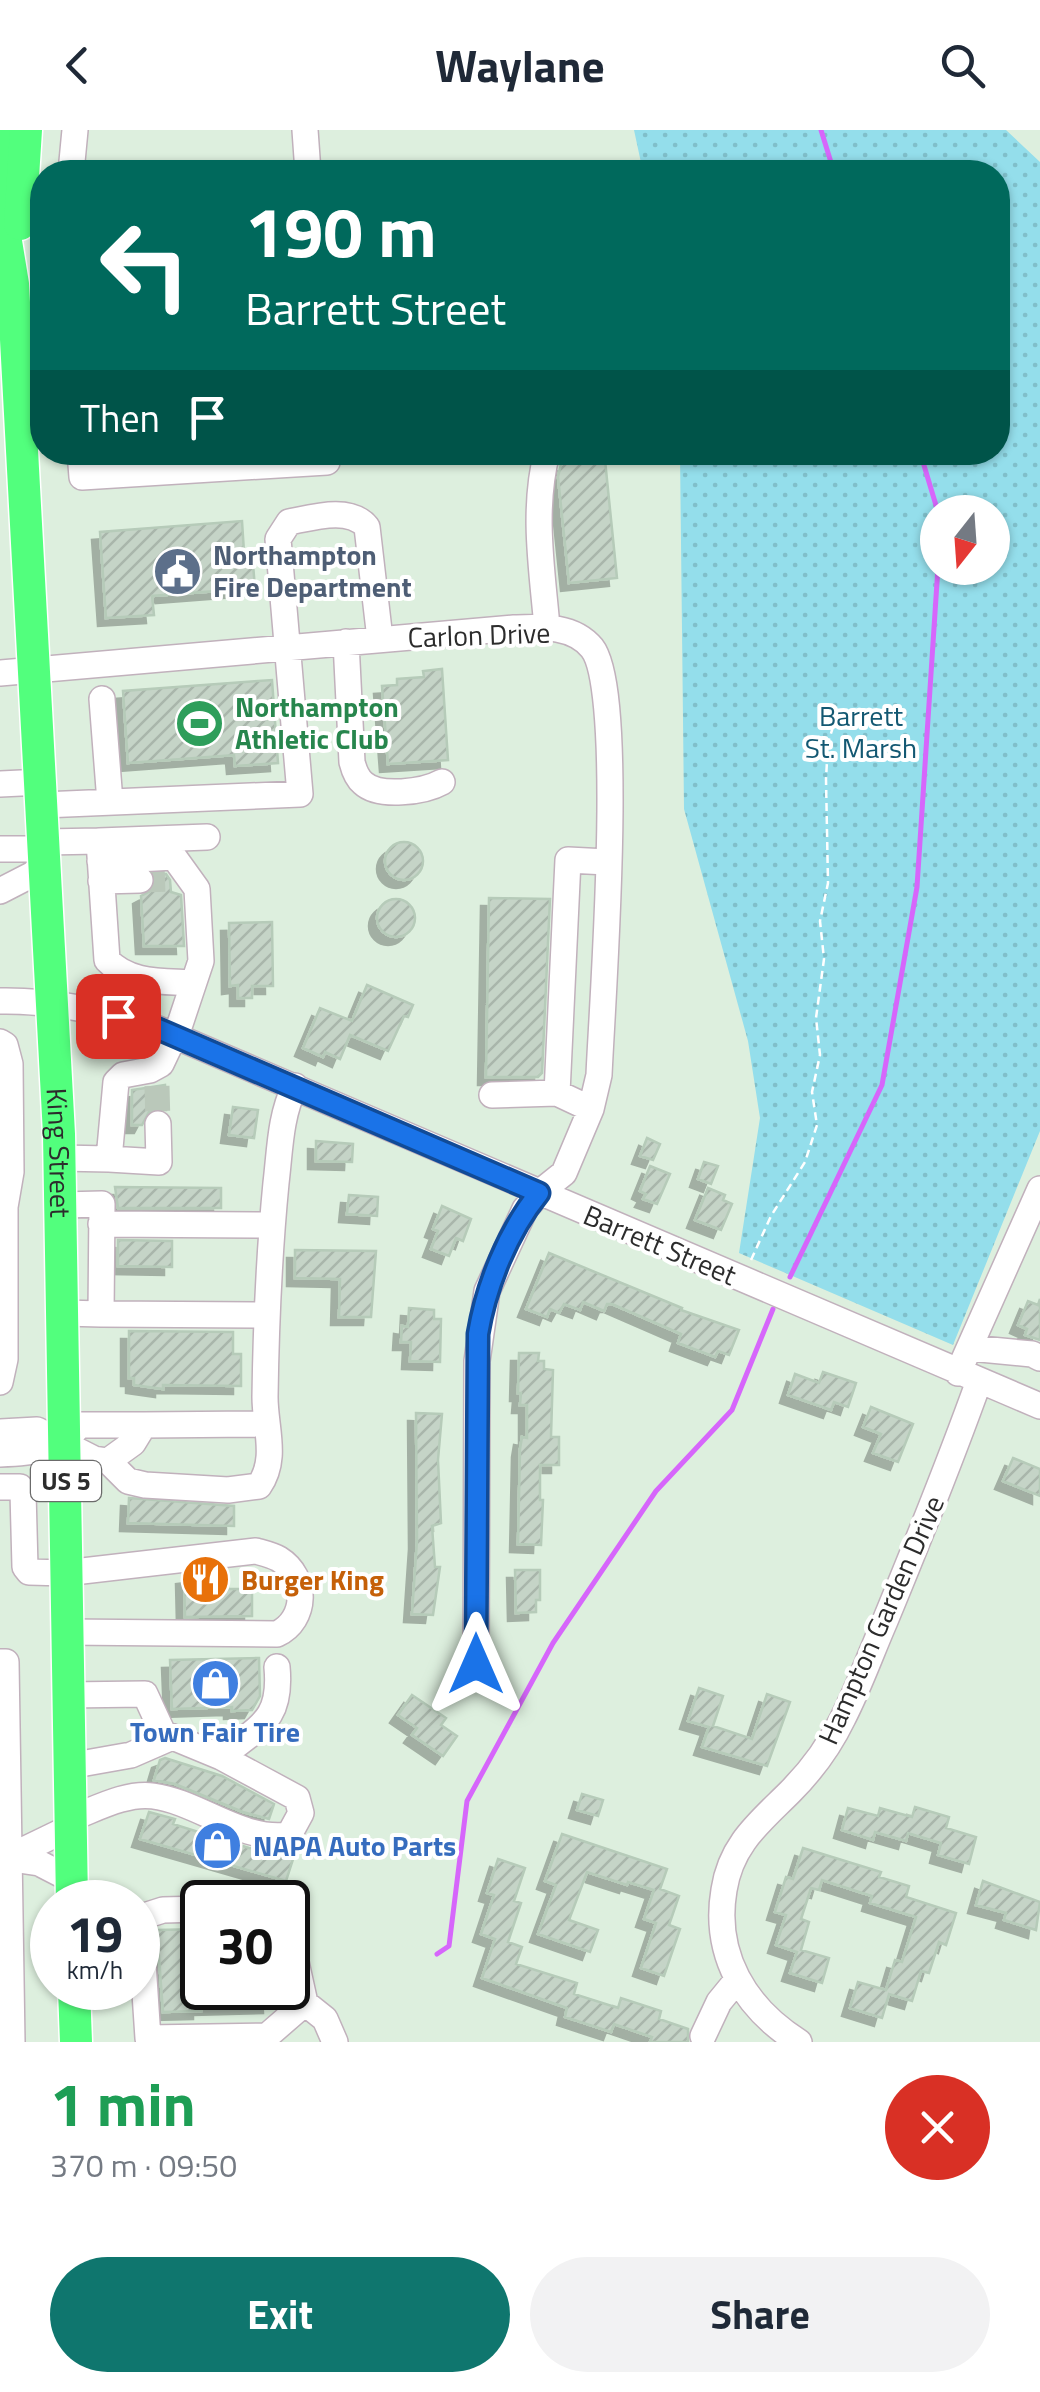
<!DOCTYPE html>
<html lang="en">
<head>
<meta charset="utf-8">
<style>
  :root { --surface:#fff; --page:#f2f2f3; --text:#1f2937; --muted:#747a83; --accent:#0f766e }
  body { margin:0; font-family:"Titillium Web",sans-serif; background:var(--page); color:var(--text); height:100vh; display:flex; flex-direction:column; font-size:38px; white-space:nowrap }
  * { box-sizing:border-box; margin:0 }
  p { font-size:32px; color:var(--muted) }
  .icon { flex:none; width:55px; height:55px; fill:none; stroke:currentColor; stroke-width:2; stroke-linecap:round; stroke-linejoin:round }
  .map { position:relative; height:1912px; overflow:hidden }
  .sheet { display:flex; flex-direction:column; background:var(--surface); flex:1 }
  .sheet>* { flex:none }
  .hud { position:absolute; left:30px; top:30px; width:980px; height:305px; border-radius:40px; box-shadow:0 2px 8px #0004; background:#00695c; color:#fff; overflow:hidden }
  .needle { width:65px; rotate:197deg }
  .tools { position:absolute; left:920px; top:365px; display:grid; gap:20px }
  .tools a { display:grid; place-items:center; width:90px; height:90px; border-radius:50%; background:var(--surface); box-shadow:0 2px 8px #0004; font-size:50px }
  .speed { position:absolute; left:30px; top:1750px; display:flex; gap:20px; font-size:50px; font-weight:700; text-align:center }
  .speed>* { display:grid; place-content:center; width:130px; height:130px; border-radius:50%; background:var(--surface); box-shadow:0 2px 8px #0004; line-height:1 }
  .speed small { font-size:25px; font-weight:400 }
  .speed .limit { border:5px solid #111; border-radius:15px; background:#fff; color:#111 }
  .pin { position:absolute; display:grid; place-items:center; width:85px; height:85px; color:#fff; margin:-42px; border-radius:20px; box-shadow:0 5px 15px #0006 }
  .me { position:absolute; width:110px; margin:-55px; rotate:0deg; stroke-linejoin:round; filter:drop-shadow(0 0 8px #0008) }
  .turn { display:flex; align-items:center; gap:35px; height:210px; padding:0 50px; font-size:45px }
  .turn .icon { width:130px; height:130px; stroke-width:2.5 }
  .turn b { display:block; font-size:70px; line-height:85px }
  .then { display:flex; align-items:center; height:95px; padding:0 50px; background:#0003; gap:20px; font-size:38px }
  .round { display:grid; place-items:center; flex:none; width:105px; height:105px; border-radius:52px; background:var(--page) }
  .headline { display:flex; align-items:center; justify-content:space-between; height:170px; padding:0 50px }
  h1 { font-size:60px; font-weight:700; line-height:75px; color:#1e9e55 }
  .action { display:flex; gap:20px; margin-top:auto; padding:20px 50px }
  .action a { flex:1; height:115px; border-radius:60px; background:var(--accent); color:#fff; font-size:40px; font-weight:700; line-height:115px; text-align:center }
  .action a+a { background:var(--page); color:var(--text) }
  header { display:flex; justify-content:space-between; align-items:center; height:130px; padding:0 50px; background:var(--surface); font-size:45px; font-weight:700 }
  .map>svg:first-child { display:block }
</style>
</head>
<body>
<header><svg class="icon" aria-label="back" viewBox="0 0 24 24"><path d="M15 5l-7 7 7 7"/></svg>Waylane<svg class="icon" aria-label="search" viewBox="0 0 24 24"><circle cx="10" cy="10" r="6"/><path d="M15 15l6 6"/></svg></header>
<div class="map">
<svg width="1040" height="1912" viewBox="0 0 1040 1912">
  <defs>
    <pattern id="park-dots" width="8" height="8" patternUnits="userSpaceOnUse" patternTransform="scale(2.5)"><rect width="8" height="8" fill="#94deeb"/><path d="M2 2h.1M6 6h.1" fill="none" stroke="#80bfca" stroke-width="1.8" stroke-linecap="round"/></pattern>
    <pattern id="building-hatch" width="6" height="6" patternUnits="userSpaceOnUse" patternTransform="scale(2.5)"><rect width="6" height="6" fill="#c5d4c7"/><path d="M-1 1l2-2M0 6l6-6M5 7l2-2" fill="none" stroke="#a9b6ab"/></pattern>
    <filter id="shadow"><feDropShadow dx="-8" dy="8" stdDeviation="0" flood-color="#0004"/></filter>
  </defs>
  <rect width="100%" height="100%" fill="#ddefde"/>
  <path fill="url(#park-dots)" fill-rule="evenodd" d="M634 0H1006L1040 32V1001L953 1215 739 1123 760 988 748 911 684 679 680 323 998 322V42H643ZM938 382H992V438H938Z"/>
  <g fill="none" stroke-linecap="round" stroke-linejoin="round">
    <path stroke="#d666fb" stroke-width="5" d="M821 0 834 42
      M920 322 938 382
      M790 1147 882 955 917 757 938 437
      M437 1824 449 1816 467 1671 553 1513 656 1361 732 1280 773 1179"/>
  </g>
  <path fill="url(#building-hatch)" stroke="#b6cbb9" stroke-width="2.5" filter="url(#shadow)" d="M605 330 617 448 569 453 558 347 561 334Z
    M242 391 244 422H252L255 458 152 466 154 485 106 488 100 402Z
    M442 539 448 630 388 634 382 556 397 555V549L424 547 423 541Z
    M272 550 278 633 235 636 234 625 128 633 123 561Z
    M385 731a19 19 0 1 1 38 0a19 19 0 1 1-38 0Z
    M155 744H166L170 750 171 762 181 765 184 816H144L141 766 154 759Z
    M489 768 550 769 542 943 538 947H486Z
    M377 788a19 19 0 1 1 38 0a19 19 0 1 1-38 0Z
    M272 792 273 856H252V868H238V855L230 856 229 793Z
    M367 855 413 875 408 887 404 886 388 921 350 905 340 929 325 922 323 927 303 918 320 878 352 891Z
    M165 955 166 980H150L142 995H132V960Z
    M233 977 258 980 254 1008 229 1005Z
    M647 1008 660 1014 653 1030 640 1026Z
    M316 1011 353 1014 352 1032 316 1031Z
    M704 1032 718 1036 711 1054 698 1049Z
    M650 1036 670 1044 657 1074 643 1069 646 1064 640 1061Z
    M115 1057 221 1058V1078H118Z
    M708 1058 725 1065 723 1070 732 1074 721 1100 695 1090Z
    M349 1065 378 1067 377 1086 347 1084Z
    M442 1076 471 1089 463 1111 456 1108 449 1126 431 1119 438 1101 433 1099Z
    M118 1110 172 1111V1137L118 1136Z
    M295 1120 376 1121 371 1187H339L340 1149 295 1148Z
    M549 1123 682 1178 681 1180 739 1200 729 1225 718 1221 715 1227 678 1213 681 1204 612 1174H607L604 1181 583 1172 580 1180 564 1174 559 1183 550 1179 547 1187 526 1179Z
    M1040 1169V1210L1025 1205 1027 1199 1018 1195 1028 1171 1038 1175Z
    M409 1178 434 1180V1189H441L440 1232 410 1231 411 1212H401L402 1196 408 1197Z
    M129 1201 233 1202V1224H241V1256L163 1255V1259L134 1255V1248H129Z
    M519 1223H539L538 1231H544V1239L553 1240 551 1307H559V1335H540V1370H543L541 1415 518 1414 520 1319 522 1307 527 1308V1275H520L521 1263H518Z
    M823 1242 856 1253 848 1277 834 1272 831 1280 788 1265 795 1244 819 1253Z
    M871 1277 913 1294 898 1332 873 1323 881 1304 863 1297Z
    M416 1283 442 1284 438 1330 441 1393 432 1396 435 1437H440L433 1485 412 1484 417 1411Z
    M1013 1328 1040 1339V1366L1003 1351Z
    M129 1368 234 1376V1396L128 1393Z
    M515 1440H540V1470H536V1482L516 1483Z
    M227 1441 228 1459H252V1486L185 1487 184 1446Z
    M259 1528 260 1566 252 1580 232 1581V1577L172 1579 170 1530Z
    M699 1558 723 1566 713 1596 752 1609 767 1564 790 1572 767 1636 702 1617 709 1597 688 1591Z
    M412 1565 446 1588 441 1595 457 1606 443 1626 412 1605 417 1598 398 1585Z
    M165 1628 222 1646 274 1674 269 1689 243 1682 175 1654 154 1650 160 1630Z
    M582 1664 603 1670 598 1686 577 1680Z
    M915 1677 949 1687 946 1698 976 1707 969 1734 938 1725 941 1713 908 1703 906 1711 875 1702 873 1710 842 1700 848 1678 878 1686 880 1678 912 1687Z
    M149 1682 175 1689 173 1694 249 1718 295 1723 286 1751 140 1709Z
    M562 1704 667 1739 660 1759 679 1766 669 1795 680 1799 664 1846 641 1838 656 1793 644 1789 654 1760 628 1752 627 1755 587 1742 569 1790 598 1800 590 1822 538 1804 556 1755 545 1751Z
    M803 1718 881 1742 879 1747 909 1756 906 1767 956 1783 946 1815 939 1812 929 1843 921 1841 912 1871 889 1864 882 1888 850 1878 858 1852 886 1860 895 1830 902 1832 916 1787 870 1773 872 1766 822 1750 819 1760 811 1758 801 1789 809 1792 801 1820 829 1828 822 1853 790 1843 797 1822 776 1815 786 1785 775 1782 786 1747 793 1749Z
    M498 1729 525 1738 514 1771 521 1773 508 1812 522 1817 516 1834 577 1853 574 1864 618 1878 621 1868 661 1881 659 1889 688 1899V1912H650L652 1907 614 1894 611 1902 565 1887 567 1878 482 1848 495 1809 481 1804 494 1765 487 1763Z
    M983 1751 1040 1772 1036 1800 1004 1790 1006 1783 976 1775Z
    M202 1799V1858H270L271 1875 201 1877V1881L163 1882 157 1800Z"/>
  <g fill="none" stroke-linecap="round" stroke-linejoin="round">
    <path stroke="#bac8ba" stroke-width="25" stroke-dasharray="25 12" stroke-linecap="butt" d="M140 750 170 749
      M157 956 158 994"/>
    <defs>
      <path id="minor" d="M305 0 308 42
        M71 42 75 0
        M80 322 82 347 327 332V322
        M547 497C542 439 532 380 547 322
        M346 512 352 632C354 640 357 648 363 653 379 668 424 662 442 652
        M0 543 514 498C542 497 573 495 592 518 626 561 602 874 599 945L591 979 564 1043 539 1063 525 1079 487 1161 477 1231 476 1534
        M102 569 110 672
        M0 654 42 652
        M43 675 300 664 278 409 289 392C314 387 350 376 367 397L380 509
        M99 711 207 707
        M45 712 99 711 107 830C129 854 163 851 193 853
        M0 719H46
        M100 731 174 727 197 759 201 831 180 894 161 934 150 940 123 945 116 952 109 1029 159 1032 158 994
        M101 751 140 750
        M0 761 33 744 46 731
        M0 871C54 870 105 882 156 898L1040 1276
        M0 912 5 915 10 934 11 1042 5 1077V1229L0 1252
        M557 963 568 730 607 732
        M492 965 557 963 591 979
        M60 1028 109 1029
        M62 1075 102 1074 101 1184 64 1183
        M101 1094 272 1095
        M101 1184 266 1185
        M970 1218 1032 1224 1040 1228
        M958 1243 1040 1059
        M144 1295 265 1294
        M0 1302 37 1300 94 1329 108 1331 128 1351 145 1355 228 1360 259 1356C278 1329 265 1298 265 1267 266 1196 269 1125 276 1053 280 1020 280 986 295 956
        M0 1324C33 1323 57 1321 80 1295H144L133 1313 108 1331
        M0 1357H20L23 1362 25 1437 29 1442 65 1443 256 1421C263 1423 272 1425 279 1429 308 1447 307 1490 277 1504L66 1502
        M0 1532H6L12 1912
        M67 1565 145 1564 163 1603 221 1627C259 1596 282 1591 277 1537
        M69 1636 131 1625 170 1608
        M69 1689C94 1680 126 1662 153 1666 199 1672 241 1712 289 1705L301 1683 297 1668 221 1627
        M0 1727 39 1733 70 1749
        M9 1727 69 1698
        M138 1788 163 1780 202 1779
        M140 1788 148 1908 267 1906 305 1873
        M288 1796 305 1873 325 1889 335 1912
        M703 1906 719 1872 737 1850
        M799 1912C745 1878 713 1825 724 1760 731 1714 760 1692 790 1662 811 1641 830 1615 843 1588 859 1557 871 1523 885 1491 918 1411 950 1332 979 1251"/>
      <g id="major">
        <path id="s1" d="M1 0V81L13 154 59 1004 72 1772"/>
        <path d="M20 94 26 0"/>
        <path d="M74 1858 76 1912"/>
      </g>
    </defs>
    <use href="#minor" stroke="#c1b1bc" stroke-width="28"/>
    <use href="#major" stroke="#fff" stroke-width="35"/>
    <path stroke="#fff" stroke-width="2.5" stroke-dasharray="8 5" stroke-linecap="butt" d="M751 1130 771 1086 805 1032 817 995 812 962 820 925 816 888 824 829 820 791 828 753 826 649 828 613 837 584"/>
    <use href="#minor" stroke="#fff" stroke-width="25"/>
    <use href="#major" stroke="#52ff7d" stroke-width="32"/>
  </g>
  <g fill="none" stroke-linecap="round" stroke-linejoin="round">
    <defs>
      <path id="route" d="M118 886 156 898 539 1063C508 1101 486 1156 478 1204L476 1534"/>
    </defs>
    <use href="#route" stroke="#114b97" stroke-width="25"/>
    <use href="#route" stroke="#1a73e8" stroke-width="18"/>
  </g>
  <defs>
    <symbol id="civic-disc" viewBox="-11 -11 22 22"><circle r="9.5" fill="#5c6f8a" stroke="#fff"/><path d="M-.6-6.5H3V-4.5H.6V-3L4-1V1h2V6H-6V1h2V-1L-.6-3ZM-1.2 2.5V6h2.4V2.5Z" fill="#fff"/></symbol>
    <symbol id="stadium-disc" viewBox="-11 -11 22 22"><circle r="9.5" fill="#2e9e5b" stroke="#fff"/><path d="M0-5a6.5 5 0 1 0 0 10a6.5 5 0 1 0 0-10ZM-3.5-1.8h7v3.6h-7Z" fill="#fff"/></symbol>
    <symbol id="restaurant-disc" viewBox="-11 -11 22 22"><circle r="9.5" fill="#e8710a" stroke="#fff"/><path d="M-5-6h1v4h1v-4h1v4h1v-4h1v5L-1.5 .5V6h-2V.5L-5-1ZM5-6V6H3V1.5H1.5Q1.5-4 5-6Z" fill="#fff"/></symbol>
    <symbol id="shop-disc" viewBox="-11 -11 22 22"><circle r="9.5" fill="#3f7fe0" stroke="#fff"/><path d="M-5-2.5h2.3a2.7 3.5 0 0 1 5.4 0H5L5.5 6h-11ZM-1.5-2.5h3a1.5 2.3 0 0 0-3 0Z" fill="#fff"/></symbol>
  </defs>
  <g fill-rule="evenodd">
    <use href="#civic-disc" x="150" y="414" width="55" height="55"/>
    <use href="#stadium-disc" x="172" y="566" width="55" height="55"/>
    <use href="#restaurant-disc" x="178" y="1422" width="55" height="55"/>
    <use href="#shop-disc" x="188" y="1526" width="55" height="55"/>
    <use href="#shop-disc" x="190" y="1688" width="55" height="55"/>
  </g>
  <g text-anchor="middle" stroke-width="8" stroke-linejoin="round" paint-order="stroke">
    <rect fill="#fff" stroke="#6b6b6b" stroke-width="2.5" x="31" y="1331" width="70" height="40" rx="8"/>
    <g font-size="25" font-weight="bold" fill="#2c2c2c">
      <text x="66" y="1360">US 5</text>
    </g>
    <g font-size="28" font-weight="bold" fill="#4e5e75" stroke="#fff" text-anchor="start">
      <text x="213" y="435">Northampton<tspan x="213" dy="32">Fire Department</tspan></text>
    </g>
    <g font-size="28" fill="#2c2c2c" stroke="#fff">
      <text transform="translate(479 505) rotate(-2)" y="10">Carlon Drive</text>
      <text dy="10" stroke="none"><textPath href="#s1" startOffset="1025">King Street</textPath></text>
      <text transform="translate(660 1115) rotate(23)" y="10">Barrett Street</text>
      <text transform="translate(881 1490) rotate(-66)" y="10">Hampton Garden Drive</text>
    </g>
    <g font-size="28" font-weight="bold" fill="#27864d" stroke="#fff" text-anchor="start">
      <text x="235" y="587">Northampton<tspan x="235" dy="32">Athletic Club</tspan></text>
    </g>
    <g font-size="28" fill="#135872" stroke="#fff">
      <text x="861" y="596">Barrett<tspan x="861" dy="32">St. Marsh</tspan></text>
    </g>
    <g font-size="28" font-weight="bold" fill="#c56008" stroke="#fff" text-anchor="start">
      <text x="241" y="1460">Burger King</text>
    </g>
    <g font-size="28" font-weight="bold" fill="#366cbe" stroke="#fff">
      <text x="215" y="1612">Town Fair Tire</text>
      <text x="253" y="1726" text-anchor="start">NAPA Auto Parts</text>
    </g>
  </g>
</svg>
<div class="tools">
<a><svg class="needle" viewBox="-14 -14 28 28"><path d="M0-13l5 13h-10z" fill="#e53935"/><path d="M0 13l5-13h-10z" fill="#747a83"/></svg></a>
</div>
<div class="speed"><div>19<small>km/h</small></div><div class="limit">30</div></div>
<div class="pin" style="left:118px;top:886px;background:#d93025"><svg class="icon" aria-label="arrive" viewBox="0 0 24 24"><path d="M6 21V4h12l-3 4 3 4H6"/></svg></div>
<svg class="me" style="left:476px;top:1534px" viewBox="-20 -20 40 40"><path d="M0-17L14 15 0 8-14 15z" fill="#1a73e8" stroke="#fff" stroke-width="4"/></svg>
<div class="hud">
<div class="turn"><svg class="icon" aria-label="left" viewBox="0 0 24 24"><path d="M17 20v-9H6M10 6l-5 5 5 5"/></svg><div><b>190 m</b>Barrett Street</div></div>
<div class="then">Then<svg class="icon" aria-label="arrive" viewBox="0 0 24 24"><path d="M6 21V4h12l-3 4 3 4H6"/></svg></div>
</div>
</div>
<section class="sheet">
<div class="headline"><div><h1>1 min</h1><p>370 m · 09:50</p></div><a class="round" style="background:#d93025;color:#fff"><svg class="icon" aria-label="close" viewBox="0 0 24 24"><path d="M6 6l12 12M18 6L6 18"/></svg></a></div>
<div class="action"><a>Exit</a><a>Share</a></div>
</section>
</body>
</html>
